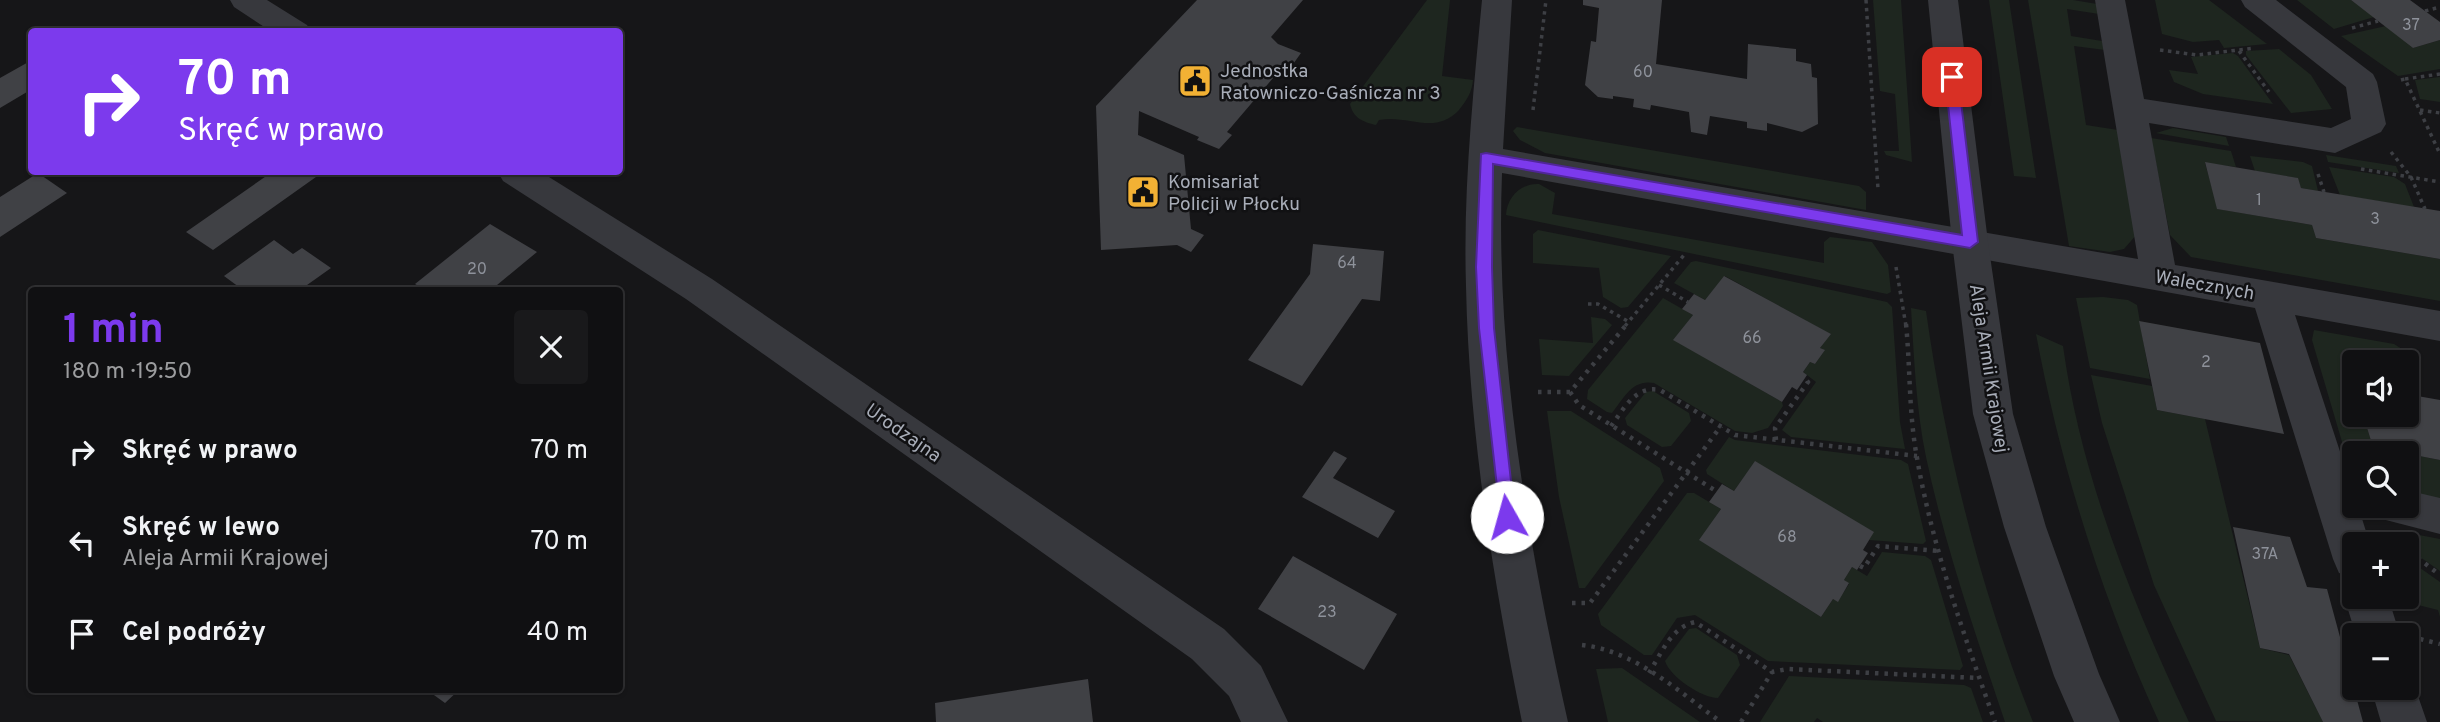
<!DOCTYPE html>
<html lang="pl">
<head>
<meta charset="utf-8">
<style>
  :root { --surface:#101012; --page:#19191b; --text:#f1f3f6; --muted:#9c9d9f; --line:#303032; --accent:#7c3aed }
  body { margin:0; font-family:Overpass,sans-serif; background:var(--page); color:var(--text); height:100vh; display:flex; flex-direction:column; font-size:26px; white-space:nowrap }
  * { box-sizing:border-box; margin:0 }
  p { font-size:23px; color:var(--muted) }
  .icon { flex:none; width:38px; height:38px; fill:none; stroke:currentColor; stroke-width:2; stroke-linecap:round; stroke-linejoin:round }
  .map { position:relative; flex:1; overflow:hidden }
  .sheet { position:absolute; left:28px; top:287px; width:595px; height:406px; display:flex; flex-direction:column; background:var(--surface); border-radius:7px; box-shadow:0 2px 5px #0004,0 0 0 2px var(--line) }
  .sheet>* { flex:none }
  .guide { position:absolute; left:28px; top:28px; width:595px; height:147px; border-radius:7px; box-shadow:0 2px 5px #0004,0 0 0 2px var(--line); background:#7c3aed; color:#fff; overflow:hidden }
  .fabs { position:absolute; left:2342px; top:350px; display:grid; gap:14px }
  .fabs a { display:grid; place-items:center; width:77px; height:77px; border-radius:7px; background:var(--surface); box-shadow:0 2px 5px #0004,0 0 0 2px var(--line); font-size:35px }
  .pin { position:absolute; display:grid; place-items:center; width:60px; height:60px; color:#fff; margin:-30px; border-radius:14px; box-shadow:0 4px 10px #0006 }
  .me { position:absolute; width:77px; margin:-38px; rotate:353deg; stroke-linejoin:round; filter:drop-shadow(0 0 5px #0008) }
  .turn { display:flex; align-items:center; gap:24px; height:147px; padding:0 35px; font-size:32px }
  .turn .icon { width:91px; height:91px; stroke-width:2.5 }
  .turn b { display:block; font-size:49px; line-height:60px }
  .round { display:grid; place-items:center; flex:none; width:74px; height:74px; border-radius:7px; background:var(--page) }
  .head { display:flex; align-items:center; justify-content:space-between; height:119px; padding:0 35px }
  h1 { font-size:42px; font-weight:700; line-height:52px; color:var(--accent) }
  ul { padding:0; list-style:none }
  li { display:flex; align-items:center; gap:21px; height:91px; padding:0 35px }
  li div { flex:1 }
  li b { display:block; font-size:26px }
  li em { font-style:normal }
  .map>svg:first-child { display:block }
</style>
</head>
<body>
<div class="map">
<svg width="2440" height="722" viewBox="0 0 2440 722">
  <rect width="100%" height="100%" fill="#161618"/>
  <path fill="#1e261f" d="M1427 0H1450L1442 76 1473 80C1472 92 1467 100 1459 110 1435 136 1408 114 1379 120L1376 125C1363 122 1353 118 1350 104Z
    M1873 0H1901L1912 162 1886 155 1884 151H1899L1895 94 1880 91Z
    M1989 0H2009L2036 178 2014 176Z
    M2028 0H2073L2097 4 2099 14 2067 9 2071 36 2102 41 2105 50 2074 46 2086 125 2118 130 2137 234 2124 249 2110 252 2069 246Z
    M2155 0H2209L2267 44 2224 48 2219 40 2193 42 2162 34Z
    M2297 0H2351L2374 17 2334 29Z
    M2386 26 2413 48 2440 40V69L2398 76 2341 36Z
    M2279 49 2311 75 2332 109 2291 113 2246 55V51Z
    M2233 53 2238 56 2273 104 2203 94 2174 82 2169 70 2198 74 2191 57Z
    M2440 77V102L2420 99 2415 80Z
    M1517 127 1859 186 1866 192V210L1545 153 1520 140 1513 131Z
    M2173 128 2226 137 2229 146 2156 133Z
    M2151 138 2231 151 2236 167 2205 163 2218 209 2312 225 2316 238 2440 259V301L2191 257 2170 235Z
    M2326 155 2396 166 2399 173 2328 162Z
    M2250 156 2303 162 2312 166 2318 191 2301 188 2297 178 2255 171Z
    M2329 167 2394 177 2405 184 2414 207 2340 195Z
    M1539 184 1555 193 1552 214 1824 263V242L1830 237 1872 242 1888 265 1891 292 1887 294 1506 215C1507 197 1521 183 1539 184Z
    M1538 230 1671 256 1628 307 1621 308 1603 297 1599 268 1533 263V234Z
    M1696 261 1887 302 1892 307 1900 422 1905 449 1791 437 1782 430 1816 382 1803 372 1810 362 1815 364 1824 351 1820 348 1830 334 1725 276 1705 300 1674 283 1691 262Z
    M2103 297 2128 300 2137 305 2150 379 2090 368 2076 298Z
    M1663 298 1693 315 1674 340 1782 402 1783 406 1768 428 1752 433 1735 431 1654 383C1632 379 1624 398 1612 413L1607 412 1587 399 1588 390Z
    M1911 308 1926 311C1946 452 1980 589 2033 722H2005C1976 635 1945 547 1926 457 1916 409 1914 357 1911 308Z
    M1591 317 1605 319 1612 325 1569 376 1542 375 1539 339 1593 343Z
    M2314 330 2394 344 2405 351 2419 396 2406 394V362H2354V415H2363L2373 447 2440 460V508L2406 501V453H2354V473L2350 469 2312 340Z
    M2036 334 2063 346C2081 477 2133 604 2189 722H2159C2102 598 2061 468 2036 334Z
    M2091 375 2152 386 2157 410 2205 419 2260 648 2289 655 2323 722 2216 721 2154 585 2102 423Z
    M1653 391 1689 413 1691 421 1671 446 1662 447 1627 425 1625 418 1646 392Z
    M1547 411H1571L1660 468 1664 481 1585 588H1579L1559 497Z
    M1729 437 1735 440 1901 460 1908 464 1926 541 1923 544 1869 540 1873 532 1755 462 1734 491 1707 474 1706 470Z
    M1687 493H1694L1721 509 1700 540 1821 617 1833 599 1838 601 1849 584 1844 580 1852 567 1867 576 1882 552 1925 556 1931 560 1963 666 1960 670 1768 661 1695 615 1677 618 1652 655H1644L1601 625 1598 614Z
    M2393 530 2440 539V571L2410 550Z
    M2406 558 2440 582V617L2438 610 2410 603 2406 592Z
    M1696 628 1737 655 1740 665 1718 698C1702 698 1670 677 1665 661L1689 629Z
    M1622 668 1700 722H1608L1596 669Z
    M1789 676 1964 685 1971 688 1983 722H1823L1817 718 1814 722H1760Z"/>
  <path fill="#404145" d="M1197 0H1303L1271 37 1278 44 1301 53 1291 67 1285 64 1227 132 1232 135 1219 149 1197 140 1199 137 1139 111 1138 135 1184 155 1191 229 1204 235 1191 252 1177 245 1101 250 1096 106Z
    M1583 0H1662L1656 64 1747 79 1748 44 1796 49V61L1811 64 1812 77 1817 78 1818 124 1802 132 1767 123V131L1747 128V122L1710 116 1707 135 1691 132 1689 112 1651 105 1650 110 1633 107 1634 99 1613 96V99L1598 97 1585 85 1591 41 1596 42 1599 8 1583 5Z
    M2351 0H2410L2440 22V40L2413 48Z
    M32 60V89L0 108V78Z
    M2205 162 2298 178 2301 188 2440 211V259L2316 238 2312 225 2217 209Z
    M272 172H323L213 250 186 232Z
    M38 173 67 193 0 237V197Z
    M490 224 537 252 491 290H425L415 284Z
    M274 240 293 254 302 248 331 268 300 290H243L224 276Z
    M1313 244 1384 251 1380 301 1362 299 1302 386 1248 360 1310 274Z
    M1724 276 1831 334 1820 348 1825 350 1815 364 1810 362 1803 372 1807 375 1797 390 1792 387 1782 402 1673 340 1693 315 1682 309 1694 294 1705 300Z
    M2139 321 2260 343 2284 434 2157 410Z
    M2406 394 2440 400V460L2373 447 2363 415H2406Z
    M1334 451 1347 458 1333 478 1395 511 1378 538 1302 497Z
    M1755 461 1874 532 1863 550 1868 553 1857 570 1852 567 1844 580 1849 583 1838 602 1833 599 1821 617 1699 540 1721 509 1709 502 1722 484 1734 491Z
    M2233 527 2290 537 2307 587 2327 589 2363 722H2323L2289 654 2260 648Z
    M1293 556 1397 614 1364 670 1258 609Z
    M1088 679 1093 722H936L935 703Z
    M427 690H459L445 703Z"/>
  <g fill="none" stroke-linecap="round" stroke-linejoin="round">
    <path stroke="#3d3f44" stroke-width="3.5" stroke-dasharray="3.5 4.5" stroke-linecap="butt" d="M1866 0 1878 189
      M2425 11 2440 7
      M2352 28 2378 21
      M2160 50 2197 55 2255 48
      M2239 51 2269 92
      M2405 79 2440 74
      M2401 80 2405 79 2440 154
      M1533 110 1546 0
      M2420 110 2440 113
      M2391 152 2411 177 2425 209
      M2361 169 2440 182
      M2318 174 2324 192
      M1896 267 1906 326
      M1659 285 1688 302
      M1588 304H1598L1629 322
      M1625 326 1684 255"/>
    <path stroke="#3d3f44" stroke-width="4.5" stroke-dasharray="3.5 6" stroke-linecap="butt" d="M1906 324C1910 365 1909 406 1915 446 1930 541 1963 632 1995 722
      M1538 392H1570L1627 324
      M1570 392 1579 405 1716 491
      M1611 426C1624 409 1635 385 1660 390L1735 435 1917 456
      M1776 440 1775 428 1808 382 1804 379
      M2410 552 2440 575
      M1860 566 1864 568 1878 546 1939 551
      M1572 603H1590L1721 426
      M2420 639 2440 644
      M1582 645C1636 651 1679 692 1721 722
      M1649 673C1661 654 1671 627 1695 622L1772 672 1787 669 1978 678
      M1741 722 1772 672"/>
    <path fill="#37383d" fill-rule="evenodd" d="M230 0H267L307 25 311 32H272L234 7Z
      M1482 0H1512L1503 149 2138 259 2095 0H2125L2144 99 2331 128 2351 119 2346 87 2245 7 2241 0H2276L2373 74 2377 82 2386 124 2381 132 2335 153 2149 123 2175 265 2440 311V341L2295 315 2354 494V506H2358L2370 544H2354V578L2339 573 2333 559 2255 308 1502 173C1495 358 1528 542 1568 722H1522C1493 578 1469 433 1466 286 1463 190 1473 95 1482 0Z
      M498 172H541L712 279 1224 629 1261 666 1288 722H1241L1229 696 1192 659 686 299 503 181Z
      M2406 490 2440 498V534L2382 519 2376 506H2406Z
      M2354 582V597H2388L2400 635H2356L2344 597Z
      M2406 671 2410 673 2427 722H2381L2371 688H2406Z"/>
    <path fill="#37383d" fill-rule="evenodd" d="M1928 0H1958L1988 242 2013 414 2046 527 2099 674 2120 722H2074L2054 676 2004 527 1973 414 1952 242Z"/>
  </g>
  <path fill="#7c3aed" stroke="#51269a" stroke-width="2" d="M1952 73 1958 77 1978 242 1970 248 1493 164 1492 267 1494 328 1515 517 1513 522 1507 524 1501 522 1479 328 1476 267 1481 154 1486 153 1962 235 1945 77Z"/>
  <defs>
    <symbol id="civic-square" viewBox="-11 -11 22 22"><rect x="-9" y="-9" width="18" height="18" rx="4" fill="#f2b134" stroke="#111113"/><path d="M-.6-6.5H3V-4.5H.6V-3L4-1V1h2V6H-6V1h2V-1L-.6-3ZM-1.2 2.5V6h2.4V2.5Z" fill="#111"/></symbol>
  </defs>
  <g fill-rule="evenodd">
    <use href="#civic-square" x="1176" y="62" width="38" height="38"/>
    <use href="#civic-square" x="1124" y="173" width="38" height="38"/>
  </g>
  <g text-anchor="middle" stroke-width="5" stroke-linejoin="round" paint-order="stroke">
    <g font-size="16" fill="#8e929b">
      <text x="2411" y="30">37</text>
      <text x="1643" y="77">60</text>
      <text x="2259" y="205">1</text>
      <text x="2375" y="224">3</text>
      <text x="1347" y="268">64</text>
      <text x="477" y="274">20</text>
      <text x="1752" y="343">66</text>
      <text x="2206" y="367">2</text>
      <text x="1787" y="542">68</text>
      <text x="2265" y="559">37A</text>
      <text x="1327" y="617">23</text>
    </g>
    <g font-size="19" fill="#a8adb8" stroke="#111113" text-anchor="start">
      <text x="1220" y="77">Jednostka<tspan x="1220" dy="22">Ratowniczo-Gaśnicza nr 3</tspan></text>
      <text x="1168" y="188">Komisariat<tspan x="1168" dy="22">Policji w Płocku</tspan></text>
    </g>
    <g font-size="19" fill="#a8adb8" stroke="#111113">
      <text transform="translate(2205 284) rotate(10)" y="7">Walecznych</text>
      <text transform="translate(1990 368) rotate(81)" y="7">Aleja Armii Krajowej</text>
      <text transform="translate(904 432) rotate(35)" y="7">Urodzajna</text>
    </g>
  </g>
</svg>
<div class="fabs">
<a><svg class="icon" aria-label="sound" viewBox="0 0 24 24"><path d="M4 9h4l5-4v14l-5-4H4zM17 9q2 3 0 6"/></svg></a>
<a><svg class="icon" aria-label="search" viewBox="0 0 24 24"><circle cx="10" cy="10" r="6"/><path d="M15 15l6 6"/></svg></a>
<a>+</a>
<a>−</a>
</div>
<div class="pin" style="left:1952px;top:77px;background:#d93025"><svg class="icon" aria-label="arrive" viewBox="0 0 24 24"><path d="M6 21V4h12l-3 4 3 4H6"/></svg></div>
<svg class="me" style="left:1507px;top:517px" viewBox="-20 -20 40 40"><circle r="19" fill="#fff"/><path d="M0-13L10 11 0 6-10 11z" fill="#7c3aed"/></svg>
<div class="guide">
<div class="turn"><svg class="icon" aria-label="right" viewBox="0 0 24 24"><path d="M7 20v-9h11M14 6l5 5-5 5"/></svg><div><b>70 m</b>Skręć w prawo</div></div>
</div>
<section class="sheet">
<div class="head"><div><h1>1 min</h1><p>180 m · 19:50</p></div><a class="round"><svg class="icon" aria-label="close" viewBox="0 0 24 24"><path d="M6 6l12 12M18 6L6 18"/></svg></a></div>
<ul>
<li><svg class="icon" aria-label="right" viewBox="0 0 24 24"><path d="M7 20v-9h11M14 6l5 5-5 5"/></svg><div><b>Skręć w prawo</b></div><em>70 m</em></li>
<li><svg class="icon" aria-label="left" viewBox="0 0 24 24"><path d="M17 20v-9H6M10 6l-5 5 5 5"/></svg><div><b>Skręć w lewo</b><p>Aleja Armii Krajowej</p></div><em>70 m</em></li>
<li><svg class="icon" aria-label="arrive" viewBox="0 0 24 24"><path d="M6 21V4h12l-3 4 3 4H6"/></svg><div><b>Cel podróży</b></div><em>40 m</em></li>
</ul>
</section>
</div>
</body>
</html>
